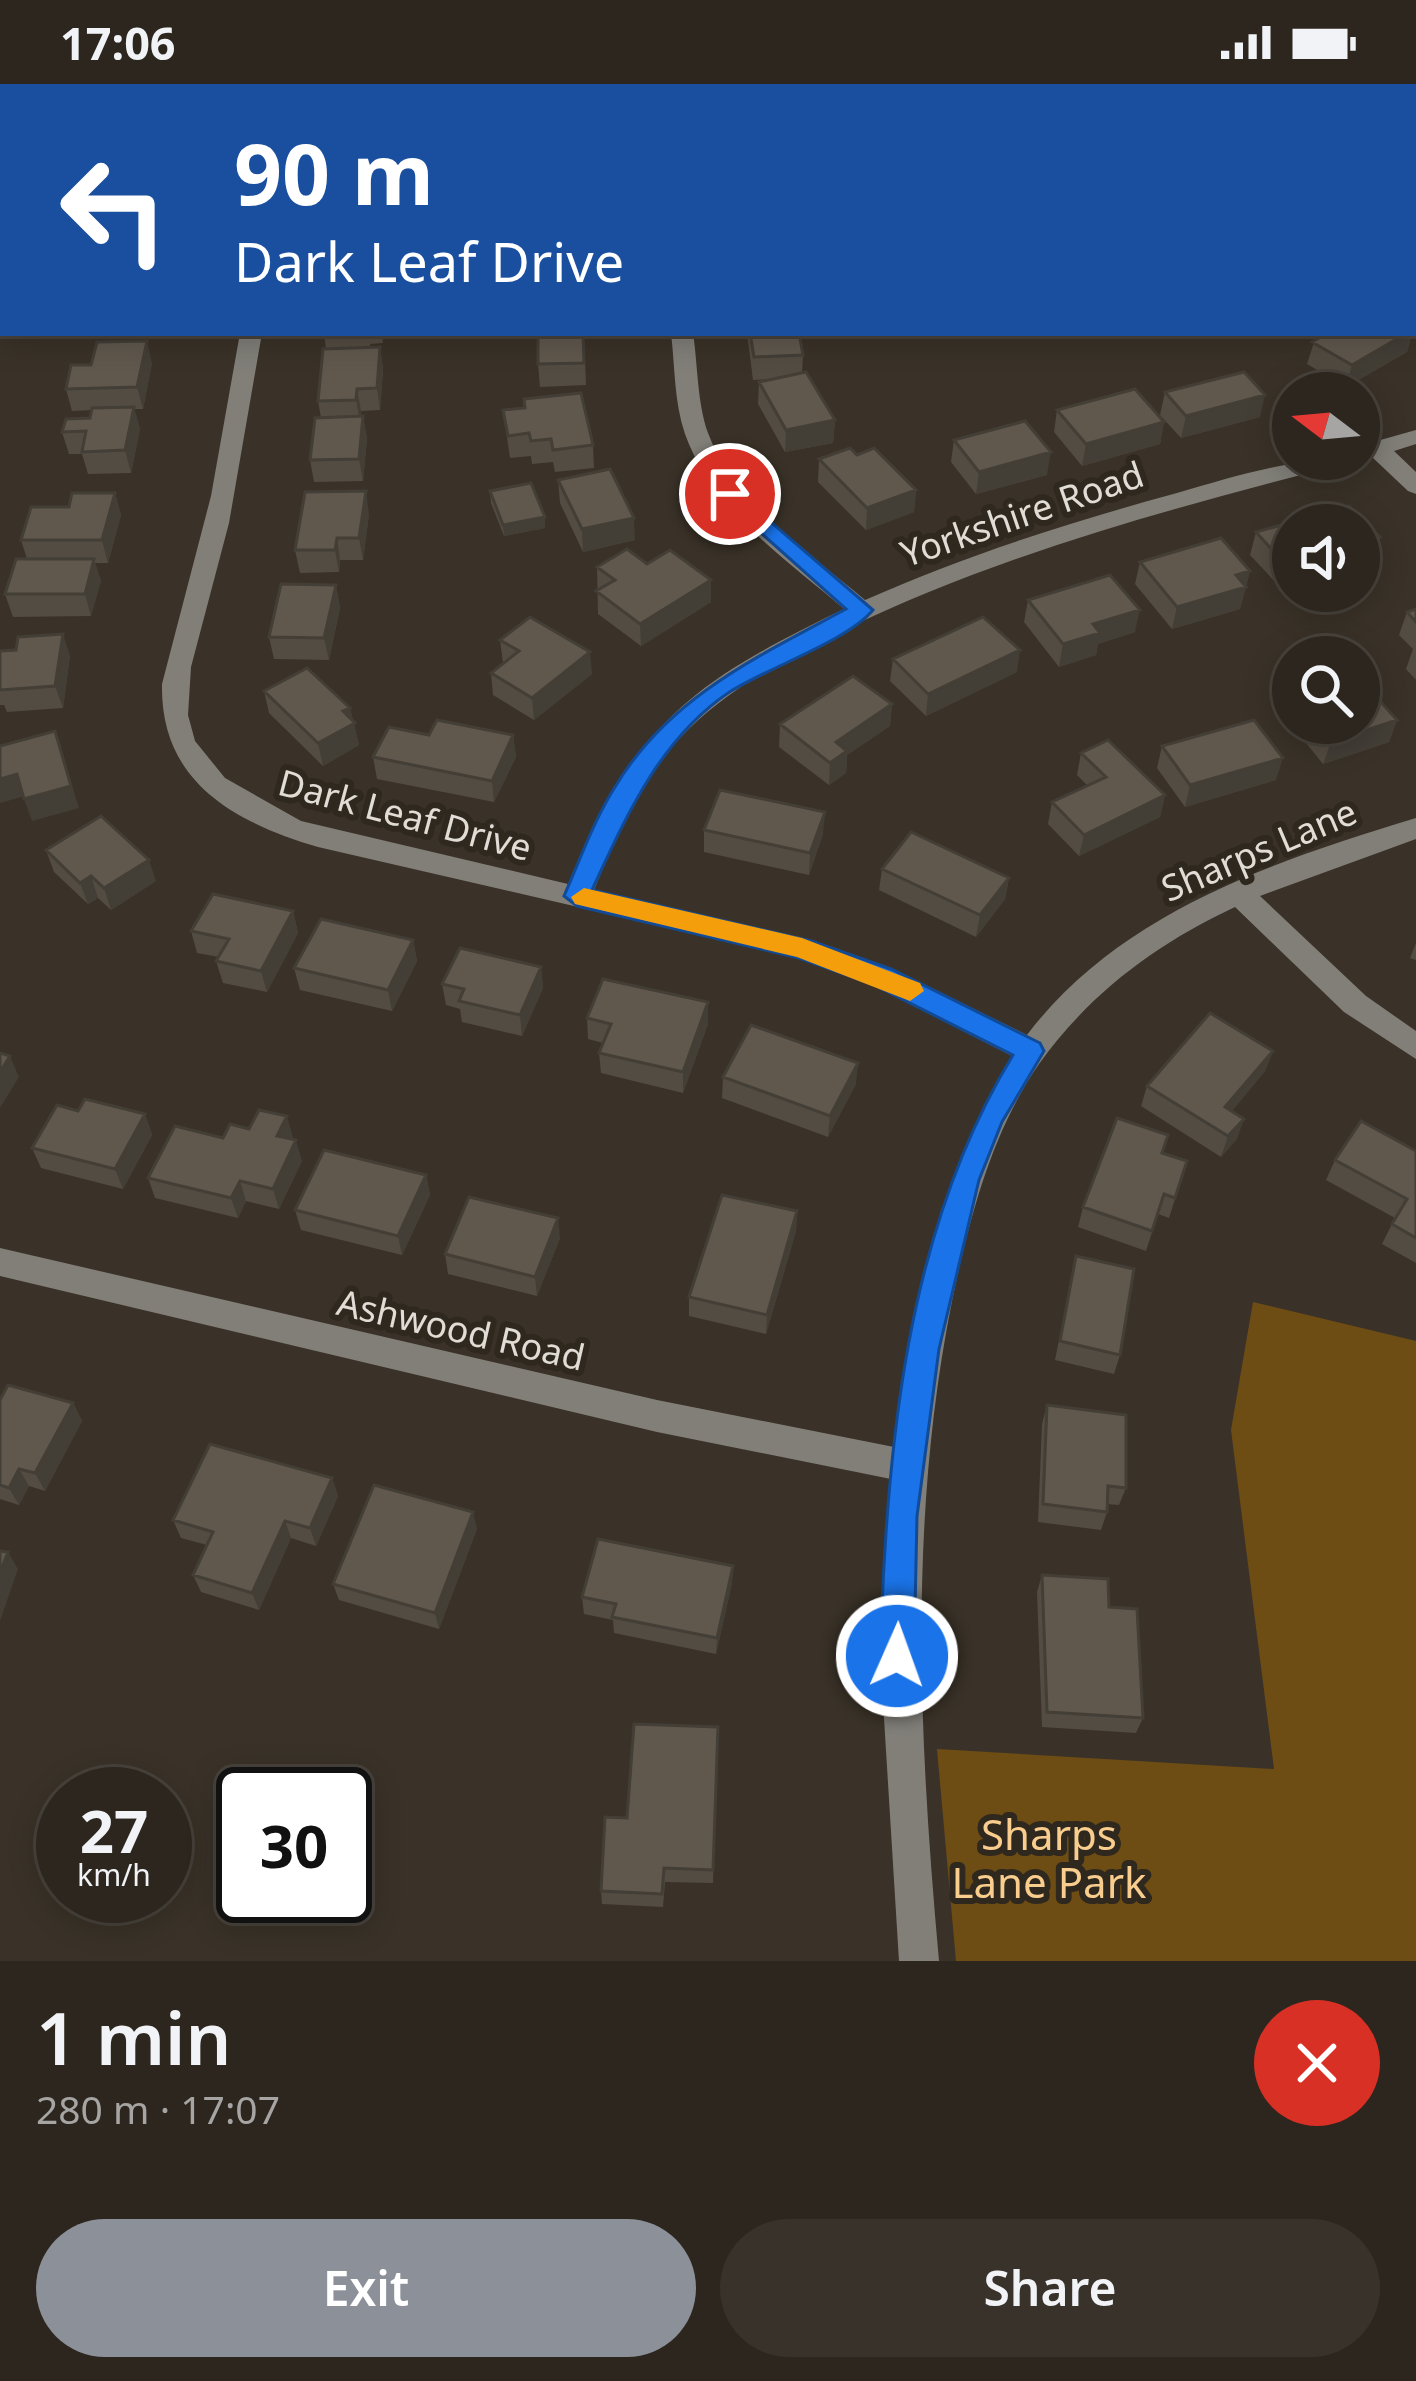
<!DOCTYPE html>
<html lang="en">
<head>
<meta charset="utf-8">
<style>
  :root { --surface:#2c261e; --page:#38322b; --text:#f1f3f6; --muted:#a6a5a4; --line:#48433c; --accent:#8c9099 }
  body { margin:0; font-family:"Noto Sans",sans-serif; background:var(--page); color:var(--text); height:100vh; display:flex; flex-direction:column; font-size:45px; white-space:nowrap }
  * { box-sizing:border-box; margin:0 }
  p { font-size:39px; color:var(--muted) }
  .icon { flex:none; width:66px; height:66px; fill:none; stroke:currentColor; stroke-width:2; stroke-linecap:round; stroke-linejoin:round }
  .map { position:relative; height:1877px; overflow:hidden }
  .drawer { display:flex; flex-direction:column; background:var(--surface); flex:1 }
  .drawer>* { flex:none }
  .top-card { position:absolute; left:0px; top:0px; width:1416px; height:252px; box-shadow:0 6px 30px #0003,0 0 0 3px var(--line); background:#1a4fa0; color:#fff; overflow:hidden }
  .needle { width:78px; rotate:286deg }
  .tools { position:absolute; left:1272px; top:288px; display:grid; gap:24px }
  .tools a { display:grid; place-items:center; width:108px; height:108px; border-radius:50%; background:var(--surface); box-shadow:0 6px 30px #0003,0 0 0 3px var(--line); font-size:60px }
  .speed { position:absolute; left:36px; top:1683px; display:flex; gap:24px; font-size:60px; font-weight:700; text-align:center }
  .speed>* { display:grid; place-content:center; width:156px; height:156px; border-radius:50%; background:var(--surface); box-shadow:0 6px 30px #0003,0 0 0 3px var(--line); line-height:1 }
  .speed small { font-size:30px; font-weight:400 }
  .speed .limit { border:6px solid #111; border-radius:18px; background:#fff; color:#111 }
  .pin { position:absolute; display:grid; place-items:center; width:102px; height:102px; color:#fff; margin:-51px; border:6px solid #fff; border-radius:50%; box-shadow:0 3px 12px #0007 }
  .me { position:absolute; width:132px; margin:-66px; rotate:2deg; stroke-linejoin:round; filter:drop-shadow(0 0 9px #0008) }
  .turn { display:flex; align-items:center; gap:42px; height:252px; padding:0 36px; font-size:54px }
  .turn .icon { width:156px; height:156px; stroke-width:2.5 }
  .turn b { display:block; font-size:84px; line-height:102px }
  .round { display:grid; place-items:center; flex:none; width:126px; height:126px; border-radius:63px; background:var(--page) }
  .headline { display:flex; align-items:center; justify-content:space-between; height:204px; padding:0 36px }
  h1 { font-size:72px; font-weight:600; line-height:90px }
  .button { display:flex; gap:24px; margin-top:auto; padding:24px 36px }
  .button a { flex:1; height:138px; border-radius:72px; background:var(--accent); color:#fff; font-size:48px; font-weight:600; line-height:138px; text-align:center }
  .button a+a { background:var(--page); color:var(--text) }
  .status { display:flex; justify-content:space-between; align-items:center; height:84px; padding:0 60px; background:var(--surface); direction:ltr }
  .status svg { height:33px; fill:currentColor }
  .map>svg:first-child { display:block }
</style>
</head>
<body>
<div class="status"><b>17:06</b><svg viewBox="0 0 49 12"><path d="M0 12V9h3v3zM5 12V6h3v6zM10 12V3h3v9zM15 12V0h3v12zM26 1h20v11H26zM47 4h2v5h-2z"/></svg></div>
<div class="map">
<svg width="1416" height="1877" viewBox="0 0 1416 1877">
  <rect width="100%" height="100%" fill="#3a3228"/>
  <path fill="#6e4d15" d="M1253 1218 1416 1257V1877H956L937 1665 1274 1685 1231 1346Z"/>
  <g fill="none" stroke-linecap="round" stroke-linejoin="round">
    <path fill="#827f79" fill-rule="evenodd" d="M340 0H361L338 3Z
      M821 0H842L819 3Z
      M1373 0H1393V3H1373Z
      M1413 55 1416 56V72L1413 71Z
      M0 230H3V244H0Z
      M240 249H262L229 439 191 583 188 631 195 657 225 694 301 737 568 800C639 638 687 601 844 525 786 475 712 426 685 350 674 318 675 282 671 249H693C698 282 697 318 708 349 735 422 809 468 865 516 966 471 1071 438 1177 409 1233 393 1288 375 1347 375L1343 380C1173 424 1003 469 844 546 784 575 723 607 678 656 637 699 617 752 594 806L812 856 891 884 1027 951C1119 829 1274 777 1416 734V755L1260 812 1366 912 1416 947V975L1344 928 1235 823C1156 860 1090 909 1039 980 991 1049 969 1136 952 1217 908 1437 919 1655 939 1877H899L883 1618 891 1395 657 1348 0 1192V1164L657 1316 894 1363C914 1228 938 1090 1012 972L871 900 799 874 318 763C234 738 160 698 162 600L211 412Z
      M1416 346V360L1394 367 1416 388V410L1408 407 1372 373 1354 375H1359V362Z"/>
  </g>
  <path fill="#534c42" d="M42 0H153L150 3H57Z
    M428 0H485L482 3H438L428 2Z
    M1413 170 1416 175V230H1413Z
    M324 249H382L383 259 370 260V263H380L383 285 380 326 361 327 360 333 363 332 367 355 363 397 314 398 310 376 321 334 318 317 326 265Z
    M584 249 586 301 540 303 538 280Z
    M747 249H799L803 271 802 289 835 336 833 359 785 368 758 320 759 298 774 295 753 296Z
    M1317 249H1412L1407 268 1346 303 1307 280Z
    M152 279 143 325H134L140 345 131 389 88 390 82 370H69L62 348 90 334 92 326 72 327 66 305Z
    M1165 308 1260 333 1181 354 1160 331Z
    M503 326 593 361 594 384 555 388 553 378 532 380 531 372 510 374Z
    M1057 326 1164 338 1160 360 1082 382 1054 348Z
    M954 356 1047 391 976 410 951 378Z
    M819 375 916 406 914 428 866 446 818 398Z
    M558 396 635 456 583 468 560 419Z
    M490 407 545 433V444L504 452 491 419Z
    M115 409 121 431 108 479H95L101 497 91 532 13 533 5 510 27 475 21 456 69 423Z
    M1349 422 1380 453 1373 476 1359 480V441H1293V498L1279 502 1250 471 1256 448Z
    M369 430 363 476H340L339 488 300 489 295 466Z
    M1140 478 1250 487 1240 525 1172 545 1135 500Z
    M647 480 711 518 641 562 598 530 597 483Z
    M336 501 340 524 329 576 274 575 269 553Z
    M1028 516 1135 548 1098 560 1096 571 1059 583 1024 538Z
    M1416 525V596L1406 585 1413 565 1399 551 1407 528Z
    M500 556 592 590 534 636 493 611 491 589 503 579Z
    M0 567 70 572 63 624 7 628 4 621H0Z
    M893 575 1017 588 926 632 890 597Z
    M264 607 350 624 359 661 323 682 269 629Z
    M892 620 890 642 847 671 846 689 829 701 779 663 780 640Z
    M1397 636 1389 658 1323 680 1293 643 1294 639H1359Z
    M429 651H513L516 673 494 718 377 695 373 673Z
    M1162 662 1276 696 1185 723 1157 684Z
    M1081 669 1165 711 1160 733 1079 772 1048 740 1052 718 1087 701 1077 691Z
    M704 746 823 750 809 791 704 768Z
    M46 766 156 797 111 826 98 814 88 820 54 788Z
    M882 785 1009 794 1005 815 976 853 879 806Z
    M293 827 298 849 267 908 223 899 216 877 219 873 197 869 191 847Z
    M413 856 417 877 392 927 300 906 294 884Z
    M1416 859V876L1410 874Z
    M541 883 543 904 522 952 462 938 460 925 446 921 442 900Z
    M587 934 708 940 683 1009 601 989 599 969 603 959 588 955Z
    M1273 967 1265 987 1232 1027 1237 1055 1221 1073 1141 1022 1147 1002Z
    M723 993 856 1000 828 1053 722 1014Z
    M145 1030 152 1051 123 1105 41 1084 32 1064Z
    M249 1045 293 1053 291 1055 302 1077 279 1125 246 1117 238 1134 155 1114 148 1094 223 1054Z
    M1168 1051 1163 1069 1187 1077 1169 1134 1158 1130 1146 1167 1078 1143 1083 1123Z
    M1416 1067V1179L1382 1160 1395 1134 1326 1096 1335 1076Z
    M426 1091 430 1111 402 1171 301 1146 295 1126Z
    M797 1127 796 1147 766 1250 689 1232V1213Z
    M560 1154 537 1212 448 1190 445 1170Z
    M1076 1172 1120 1271 1114 1290 1055 1276Z
    M0 1316 73 1319 82 1337 45 1407 29 1402 19 1421 0 1415Z
    M1047 1321 1126 1404 1119 1421 1107 1420V1428L1101 1446 1038 1438 1042 1340Z
    M332 1394 338 1412 316 1462 291 1454 259 1526 201 1508 193 1491 207 1461 181 1454 173 1436Z
    M477 1445 439 1545 339 1516 333 1500Z
    M733 1482 732 1499 716 1570 614 1549 613 1536 584 1530 582 1513Z
    M1042 1491 1109 1523 1143 1634 1136 1649 1042 1643 1037 1508Z
    M718 1643 713 1799 665 1798 663 1823 602 1820 601 1807 627 1734Z"/>
  <path fill="#433e36" d="M131 0H153L150 3H131Z
    M238 0H268L265 3H235Z
    M1 23 3 49 0 52V24Z
    M1407 249H1412L1407 268 1346 303 1352 281Z
    M147 257 152 279 143 325 137 303Z
    M380 263 383 285 380 326 377 304Z
    M357 305 361 327 360 338 356 316Z
    M1265 311 1260 333 1181 354 1186 332Z
    M134 323 140 345 131 389 125 366Z
    M363 332 367 355 363 397 359 375Z
    M835 336 833 359 785 368 786 346Z
    M1164 338 1160 360 1082 382 1086 360Z
    M1051 368 1047 391 976 410 979 388Z
    M916 406 914 428 866 446 867 424Z
    M366 407 369 430 363 476 359 454Z
    M115 409 121 431 108 479 102 456Z
    M545 433V444L504 452 503 441Z
    M634 434 635 456 583 468 582 445Z
    M1380 453 1373 476 1359 480V459Z
    M337 454 340 476 339 488 335 466Z
    M94 475 101 497 91 532 85 510Z
    M1293 478V498L1279 502 1285 480Z
    M1250 487 1240 525 1172 545 1177 523 1236 491Z
    M711 496V518L641 562 640 540Z
    M336 501 340 524 329 576 324 554Z
    M1140 526 1135 548 1098 560 1096 571 1059 583 1063 560 1093 540Z
    M63 550 70 572 63 624 55 602Z
    M1020 566 1017 588 926 632 928 610Z
    M590 568 592 590 534 636 532 614Z
    M892 620 890 642 847 671 846 689 829 701 830 679 836 658Z
    M350 624 359 661 323 682 318 659 343 627Z
    M1397 636 1389 658 1323 680 1331 658Z
    M55 647 79 724 32 737 24 715Z
    M513 651 516 673 494 718 492 697Z
    M1283 674 1276 696 1185 723 1190 701Z
    M17 690 25 712 0 719V695Z
    M1165 711 1160 733 1079 772 1084 751Z
    M825 728 823 750 809 791 810 769Z
    M149 776 156 797 111 826 104 804Z
    M91 792 98 814 88 820 80 799Z
    M1009 794 1005 815 976 853 980 831Z
    M293 827 298 849 267 908 261 887Z
    M413 856 417 877 392 927 388 906Z
    M541 883 543 904 522 952 520 931Z
    M708 918V940L683 1009V988Z
    M1273 967 1265 987 1218 1044 1225 1023Z
    M10 972 19 993 0 1024V988Z
    M858 979 856 1000 828 1053 830 1032Z
    M145 1030 152 1051 123 1105 115 1085Z
    M287 1032 293 1053 283 1072 277 1052Z
    M1244 1035 1237 1055 1221 1073 1228 1052Z
    M296 1056 302 1077 279 1125 273 1105Z
    M426 1091 430 1111 402 1171 398 1152Z
    M240 1097 246 1117 238 1134 231 1114Z
    M797 1127 796 1147 766 1250 767 1231Z
    M558 1134 560 1154 537 1212 535 1193Z
    M73 1319 82 1337 45 1407 35 1389Z
    M19 1385 29 1402 19 1421 9 1404Z
    M332 1394 338 1412 316 1462 310 1444Z
    M473 1428 477 1445 439 1545 435 1529Z
    M285 1437 291 1454 259 1526 252 1509Z
    M8 1468 18 1485 0 1537V1489Z
    M733 1482 732 1499 716 1570 717 1554Z"/>
  <path fill="#60584d" stroke="#433e36" stroke-width="3" d="M204 0H238L235 3 202 2Z
    M651 0H707L704 3H648Z
    M895 0H960L966 2 891 3Z
    M1253 0H1303V3H1253Z
    M1413 170 1416 175V208H1413Z
    M538 249H583L584 279 538 280Z
    M750 249H799L803 271 754 273Z
    M1328 249H1407L1352 281 1312 258Z
    M147 257 137 303 66 305 71 281H91L97 258Z
    M380 263 377 304 357 305 356 316 318 317 323 265Z
    M806 288 835 336 786 346 759 298Z
    M1244 288 1265 311 1186 332 1165 308Z
    M1135 305 1164 338 1086 360 1057 326Z
    M581 309 593 361 553 366 551 355 531 357 529 349 508 352 503 326 525 324 524 315Z
    M134 323 125 366 82 368 86 347 62 348 66 335 90 334 92 324Z
    M363 332 359 375 310 376 315 334Z
    M1025 337 1051 368 979 388 954 356Z
    M850 364 857 371 874 364 916 406 867 424 819 375Z
    M610 385 634 434 582 445 558 396Z
    M531 399 545 433 503 441 490 407Z
    M366 407 359 454H337L335 466H295L305 408Z
    M72 409H115L102 456H21L31 423H69Z
    M1349 422 1380 453 1359 459V441H1293V478L1285 480 1256 448Z
    M1221 454 1250 487 1236 491 1246 503 1177 523 1140 478Z
    M627 465 647 480 670 466 711 496 640 540 596 507 615 496 597 483Z
    M16 475H94L85 510H5Z
    M1110 491 1140 526 1093 540 1100 549 1063 560 1028 516Z
    M281 500 336 501 324 554 269 553Z
    M1416 525V538L1407 528Z
    M530 533 590 568 532 614 491 589 519 567 500 556Z
    M983 533 1020 566 928 610 893 575Z
    M63 550 55 602 0 606V567L16 566 18 553Z
    M307 584 350 624 343 627 355 639 318 659 264 607Z
    M853 592 892 620 836 658 847 667 830 679 780 640Z
    M1365 600 1397 636 1331 658 1315 639H1359V602Z
    M437 636 513 651 492 697 373 673 389 643 429 651Z
    M1254 636 1283 674 1190 701 1162 662Z
    M55 647 71 702 24 715 17 690 0 695V662Z
    M1108 656 1165 711 1084 751 1052 718 1106 693 1081 669Z
    M720 706 825 728 810 769 704 746Z
    M101 732 149 776 104 804 91 792 80 799 46 766Z
    M911 748 1009 794 980 831 882 785Z
    M213 810 293 827 261 887 216 877 229 855 191 847Z
    M321 835 413 856 388 906 294 884Z
    M460 864 541 883 520 931 459 917 464 905 442 900Z
    M603 895 708 918 683 988 599 969 611 940 587 934Z
    M1210 929 1273 967 1225 1023 1244 1035 1228 1052 1147 1002Z
    M751 941 858 979 830 1032 723 993Z
    M0 969 10 972 0 988Z
    M85 1015 145 1030 115 1085 32 1064 57 1021 78 1027Z
    M259 1026 287 1032 277 1052 296 1056 273 1105 240 1097 231 1114 148 1094 175 1042 223 1054 230 1040 249 1045Z
    M1117 1034 1168 1051 1162 1069 1187 1077 1175 1114 1164 1110 1152 1147 1083 1123Z
    M1361 1037 1416 1067V1154L1392 1140 1407 1115 1335 1076Z
    M324 1066 426 1091 398 1152 295 1126Z
    M722 1111 797 1127 767 1231 689 1213Z
    M469 1113 558 1134 535 1193 445 1170Z
    M1076 1172 1134 1185 1120 1271 1060 1257Z
    M8 1301 73 1319 35 1389 19 1385 9 1404 0 1401V1316Z
    M1047 1321 1126 1331V1404L1108 1402 1107 1428 1043 1420Z
    M210 1360 332 1394 310 1444 285 1437 252 1509 193 1491 213 1448 173 1436Z
    M374 1401 473 1428 435 1529 333 1500Z
    M598 1455 733 1482 717 1554 612 1533 616 1520 582 1513Z
    M0 1467 8 1468 0 1489Z
    M1042 1491 1108 1495 1109 1523 1137 1525 1143 1634 1047 1628Z
    M634 1640 718 1643 713 1786 664 1784 662 1810 601 1807 605 1733 627 1734Z
    M268 1692 298 1704 295 1710H259Z"/>
  <path fill="#1a73e8" stroke="#114b97" stroke-width="3" d="M730 403 873 526C846 558 766 584 728 609 659 656 626 733 592 806L811 857 891 885 1040 959 1044 967 1002 1038 979 1096 939 1265 917 1432 914 1572 909 1584 897 1589 885 1584 880 1572C887 1368 904 1149 1013 971L872 900 799 874 577 822 564 812C580 776 594 736 615 703 669 613 757 573 846 525L723 415V405Z"/>
  <path fill="#f59e0b" d="M584 804 802 854 920 899 924 907 910 917 797 873 575 820 571 813Z"/>
  <g text-anchor="middle" stroke-width="12" stroke-linejoin="round" paint-order="stroke">
    <g font-size="36" fill="#e1ddd6" stroke="#2f281e">
      <text transform="translate(1022 430) rotate(-19)" y="13">Yorkshire Road</text>
      <text transform="translate(405 731) rotate(15)" y="13">Dark Leaf Drive</text>
      <text transform="translate(1259 766) rotate(-23)" y="13">Sharps Lane</text>
      <text transform="translate(461 1246) rotate(13)" y="13">Ashwood Road</text>
    </g>
    <g font-size="42" fill="#f9cd8d" stroke="#2f281e">
      <text x="1049" y="1766">Sharps<tspan x="1049" dy="48">Lane Park</tspan></text>
    </g>
  </g>
</svg>
<div class="tools">
<a><svg class="needle" viewBox="-14 -14 28 28"><path d="M0-13l5 13h-10z" fill="#e53935"/><path d="M0 13l5-13h-10z" fill="#a6a5a4"/></svg></a>
<a><svg class="icon" aria-label="sound" viewBox="0 0 24 24"><path d="M4 9h4l5-4v14l-5-4H4zM17 9q2 3 0 6"/></svg></a>
<a><svg class="icon" aria-label="search" viewBox="0 0 24 24"><circle cx="10" cy="10" r="6"/><path d="M15 15l6 6"/></svg></a>
</div>
<div class="speed"><div>27<small>km/h</small></div><div class="limit">30</div></div>
<div class="pin" style="left:730px;top:410px;background:#d93025"><svg class="icon" aria-label="arrive" viewBox="0 0 24 24"><path d="M6 21V4h12l-3 4 3 4H6"/></svg></div>
<svg class="me" style="left:897px;top:1572px" viewBox="-20 -20 40 40"><circle r="17" fill="#1a73e8" stroke="#fff" stroke-width="3"/><path d="M0-11L8 9 0 5-8 9z" fill="#fff"/></svg>
<div class="top-card">
<div class="turn"><svg class="icon" aria-label="left" viewBox="0 0 24 24"><path d="M17 20v-9H6M10 6l-5 5 5 5"/></svg><div><b>90 m</b>Dark Leaf Drive</div></div>
</div>
</div>
<section class="drawer">
<div class="headline"><div><h1>1 min</h1><p>280 m · 17:07</p></div><a class="round" style="background:#d93025;color:#fff"><svg class="icon" aria-label="close" viewBox="0 0 24 24"><path d="M6 6l12 12M18 6L6 18"/></svg></a></div>
<div class="button"><a>Exit</a><a>Share</a></div>
</section>
</body>
</html>
